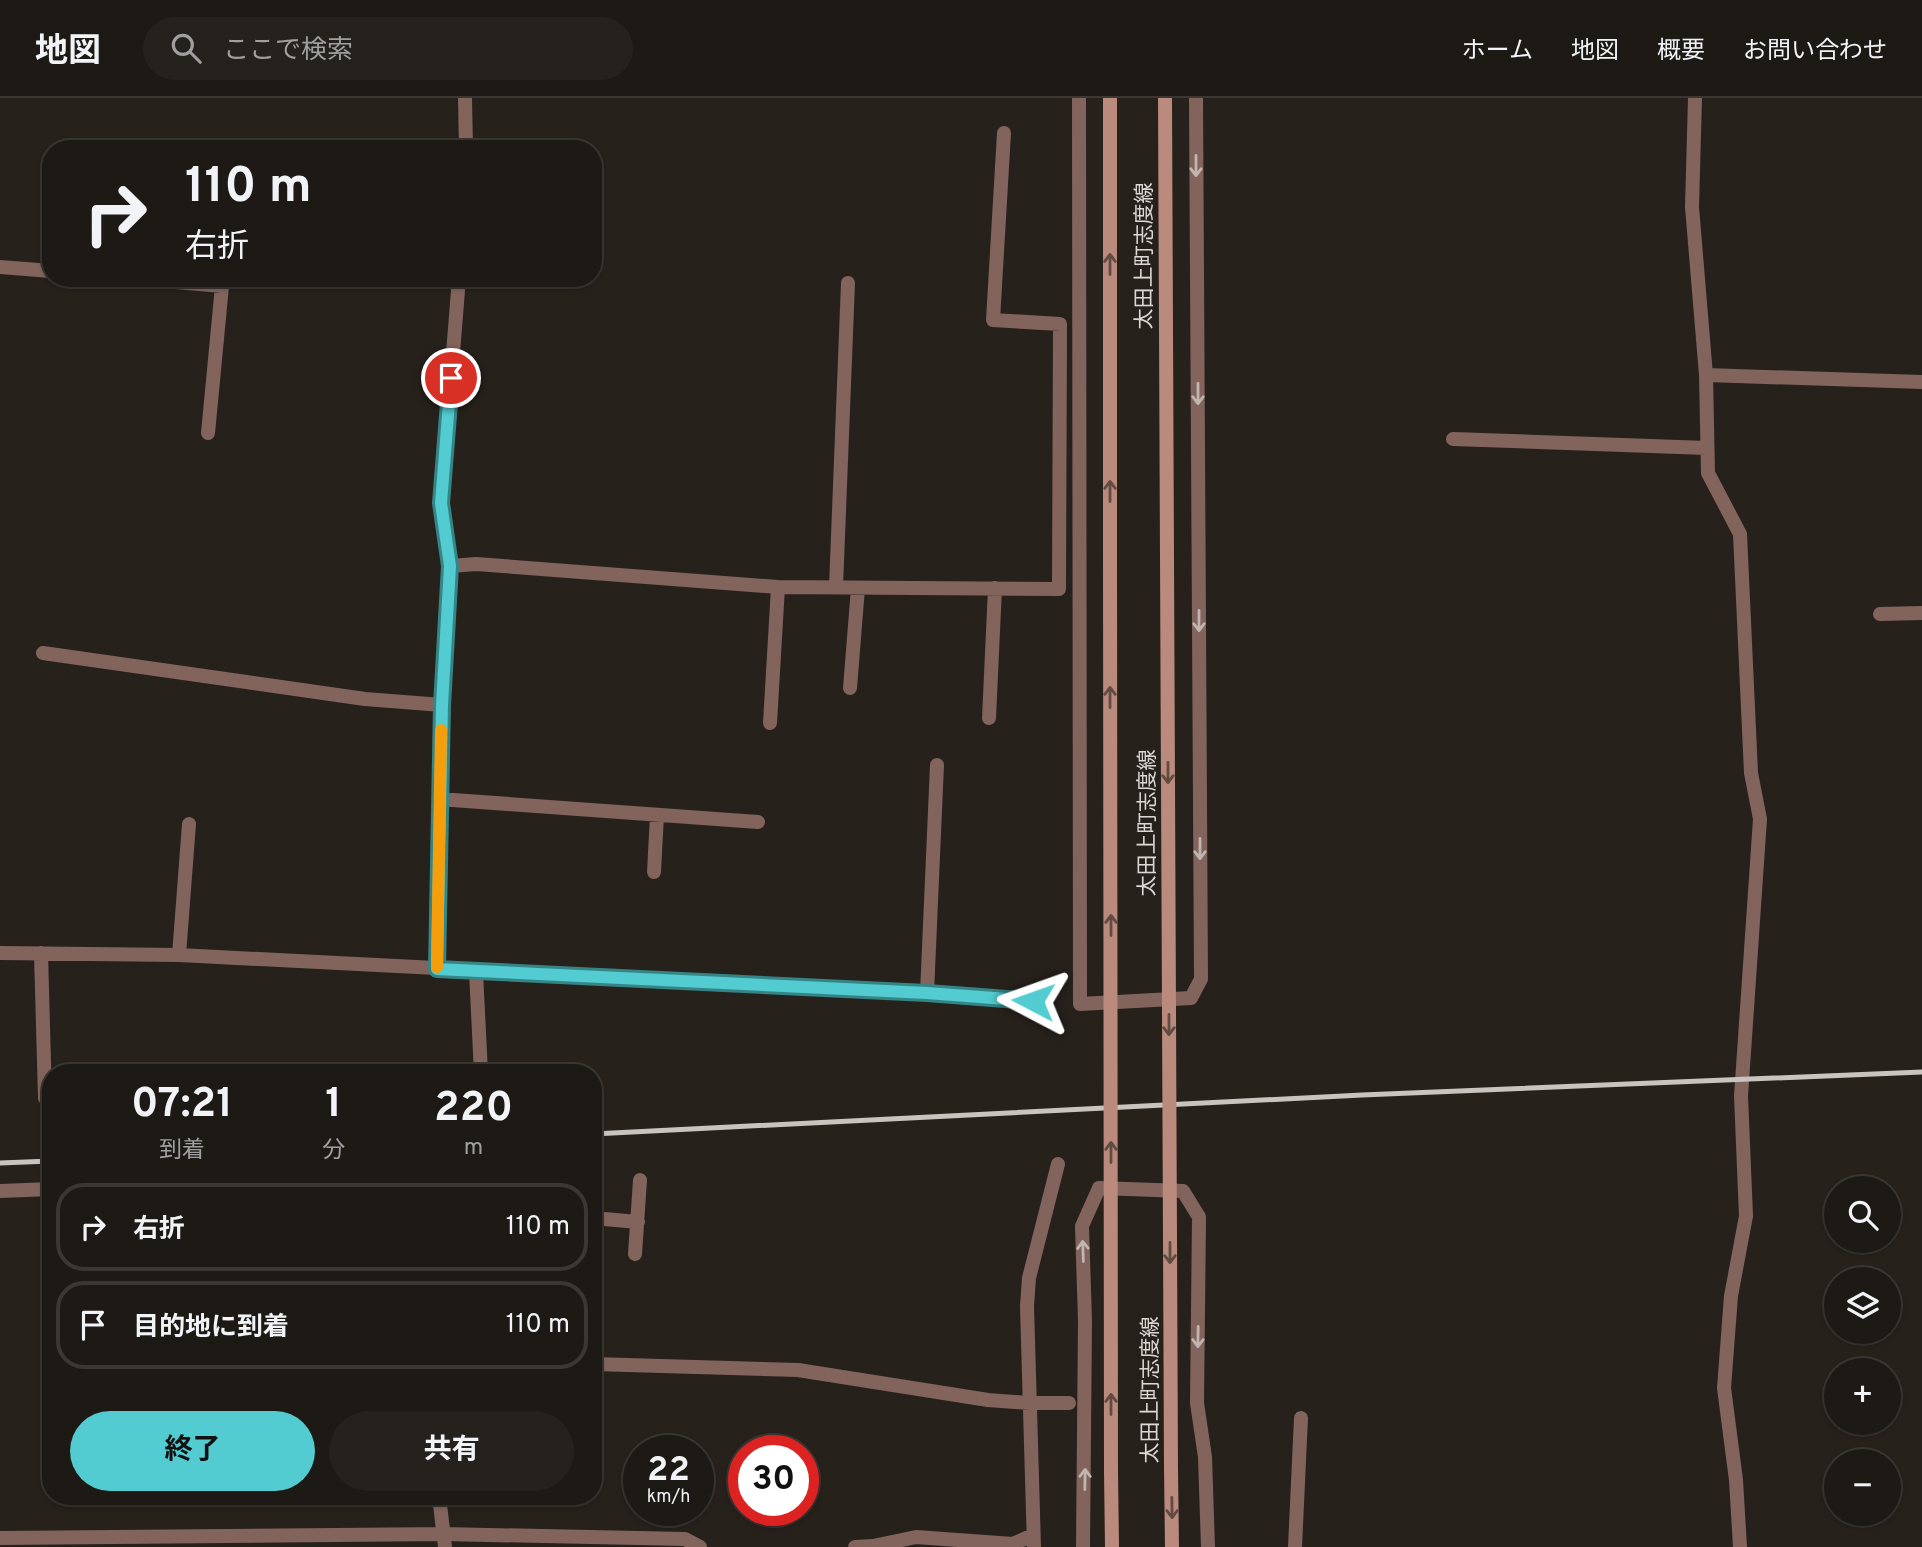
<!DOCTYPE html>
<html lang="ja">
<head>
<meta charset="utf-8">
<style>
  :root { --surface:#1d1915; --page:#25221e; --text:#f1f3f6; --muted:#a0a0a0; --line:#3b3834; --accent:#52ccd0 }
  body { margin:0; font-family:Overpass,"Noto Sans JP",sans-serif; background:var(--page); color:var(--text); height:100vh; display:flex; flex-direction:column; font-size:26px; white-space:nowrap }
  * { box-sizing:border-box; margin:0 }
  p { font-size:23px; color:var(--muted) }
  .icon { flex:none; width:38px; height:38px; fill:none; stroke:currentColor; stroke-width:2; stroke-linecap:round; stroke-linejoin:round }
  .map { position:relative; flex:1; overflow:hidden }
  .details { position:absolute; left:42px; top:966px; width:560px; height:441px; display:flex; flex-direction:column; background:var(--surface); border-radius:28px; box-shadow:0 2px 5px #0004,0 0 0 2px var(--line) }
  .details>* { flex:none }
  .guide { position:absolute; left:42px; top:42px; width:560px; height:147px; border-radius:28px; box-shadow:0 2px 5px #0004,0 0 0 2px var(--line); background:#1d1915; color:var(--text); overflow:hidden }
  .tools { position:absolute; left:1824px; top:1078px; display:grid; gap:14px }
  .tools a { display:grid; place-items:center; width:77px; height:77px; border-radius:50%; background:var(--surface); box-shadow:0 2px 5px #0004,0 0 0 2px var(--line); font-size:35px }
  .speed { position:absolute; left:623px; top:1337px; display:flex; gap:14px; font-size:35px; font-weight:700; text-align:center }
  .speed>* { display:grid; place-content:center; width:91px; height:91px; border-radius:50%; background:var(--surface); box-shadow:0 2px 5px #0004,0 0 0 2px var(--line); line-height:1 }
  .speed small { font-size:18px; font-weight:400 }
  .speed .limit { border:10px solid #d22; background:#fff; color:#111 }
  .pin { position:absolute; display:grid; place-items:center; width:60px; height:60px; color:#fff; margin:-30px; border:4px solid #fff; border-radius:50%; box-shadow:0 2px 7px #0007 }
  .me { position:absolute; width:77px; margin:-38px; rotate:274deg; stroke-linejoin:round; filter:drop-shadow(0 0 5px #0008) }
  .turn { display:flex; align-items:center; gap:24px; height:147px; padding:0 28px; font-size:32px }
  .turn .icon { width:91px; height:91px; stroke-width:2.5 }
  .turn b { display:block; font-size:49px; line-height:60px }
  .eta { display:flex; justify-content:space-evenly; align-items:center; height:119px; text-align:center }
  .eta b { font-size:42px; font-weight:700; line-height:49px }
  .primary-button { display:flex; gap:14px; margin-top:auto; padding:14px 28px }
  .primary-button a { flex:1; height:80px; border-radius:42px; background:var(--accent); color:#111; font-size:28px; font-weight:700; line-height:80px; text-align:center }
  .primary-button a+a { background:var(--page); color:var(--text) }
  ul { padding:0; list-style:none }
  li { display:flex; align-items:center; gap:21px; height:88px; margin:0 14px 10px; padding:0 14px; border:4px solid var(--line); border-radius:28px }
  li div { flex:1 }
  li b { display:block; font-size:26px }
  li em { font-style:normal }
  header { display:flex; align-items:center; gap:42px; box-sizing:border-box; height:98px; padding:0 35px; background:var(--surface); border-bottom:2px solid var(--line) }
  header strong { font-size:33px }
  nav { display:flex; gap:38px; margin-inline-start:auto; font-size:24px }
  .search { width:490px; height:63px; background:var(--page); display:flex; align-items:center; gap:18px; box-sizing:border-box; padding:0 24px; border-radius:38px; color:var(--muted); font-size:26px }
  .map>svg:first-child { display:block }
</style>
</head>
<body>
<header>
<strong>地図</strong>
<div class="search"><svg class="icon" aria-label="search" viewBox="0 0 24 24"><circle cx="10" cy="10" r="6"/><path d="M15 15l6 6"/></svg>ここで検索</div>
<nav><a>ホーム</a><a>地図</a><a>概要</a><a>お問い合わせ</a></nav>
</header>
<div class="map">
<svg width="1922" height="1449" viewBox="0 0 1922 1449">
  <rect width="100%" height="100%" fill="#27211c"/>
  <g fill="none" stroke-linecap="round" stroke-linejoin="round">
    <path stroke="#82645c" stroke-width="14" d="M465 0 466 51
      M1079 0 1080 906 1191 900 1201 881 1196 0
      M1695 0 1692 109 1706 277 1922 284
      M0 169 51 173
      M130 180 222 188 208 335
      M1706 277 1708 375 1740 436 1751 675 1760 721 1741 998 1746 1118 1731 1198 1724 1290 1736 1382 1740 1449
      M1453 341 1707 350
      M450 468 476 466 778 489 1059 491 1060 226 993 222 1004 35
      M836 489 848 185
      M1880 516 1922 515
      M43 555 365 601 442 607
      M850 590 858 490
      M989 620 995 490
      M770 625 778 489
      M439 701 758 724
      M654 774 657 717
      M0 855 179 857 927 895 1033 903
      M41 855 45 1000
      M179 857 189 726
      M437 871 442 607 450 468 441 405 459 180
      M476 874 481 975
      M927 895 937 667
      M0 1093 51 1091
      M593 1120 638 1124
      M635 1156 640 1082
      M593 1266 798 1272 988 1302 1029 1305H1069
      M439 1398 445 1449
      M0 1440 443 1436 685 1441 700 1449
      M855 1449 873 1448 916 1439 1013 1446 1033 1437
      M1034 1449 1027 1208 1029 1180 1058 1066
      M1083 1449 1085 1223 1082 1128 1099 1090 1183 1093 1199 1119 1197 1305 1205 1359 1208 1449
      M1295 1449 1301 1320"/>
    <path stroke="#ba8a7c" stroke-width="14" d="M1110 0V462
      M1165 0 1167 460
      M1171 1371 1172 1449
      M1111 1374 1112 1449"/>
    <path stroke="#c8c4c0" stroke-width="5" d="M593 1036 1362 997 1922 974
      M0 1065 51 1063"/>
    <path stroke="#ba8a7c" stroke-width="14" d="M1167 460 1171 1371
      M1110 462 1111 1374"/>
  </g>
  <defs><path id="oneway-shaft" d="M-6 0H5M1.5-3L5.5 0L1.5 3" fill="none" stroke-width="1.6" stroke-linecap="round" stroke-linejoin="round" transform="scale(1.75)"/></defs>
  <g stroke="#c1b5b1">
    <use href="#oneway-shaft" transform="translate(1196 68) rotate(90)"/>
    <use href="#oneway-shaft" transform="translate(1198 296) rotate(90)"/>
    <use href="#oneway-shaft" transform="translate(1199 523) rotate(90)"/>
    <use href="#oneway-shaft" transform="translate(1200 751) rotate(90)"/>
    <use href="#oneway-shaft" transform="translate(1083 1153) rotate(-92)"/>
    <use href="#oneway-shaft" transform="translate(1198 1239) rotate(91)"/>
    <use href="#oneway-shaft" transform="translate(1085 1381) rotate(-89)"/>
  </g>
  <g stroke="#624b42">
    <use href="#oneway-shaft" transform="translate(1110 166) rotate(-90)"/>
    <use href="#oneway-shaft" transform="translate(1110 393) rotate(-90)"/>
    <use href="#oneway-shaft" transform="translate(1110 599) rotate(-90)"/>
    <use href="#oneway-shaft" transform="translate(1168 675) rotate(90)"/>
    <use href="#oneway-shaft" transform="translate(1111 827) rotate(-90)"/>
    <use href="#oneway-shaft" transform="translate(1169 927) rotate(90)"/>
    <use href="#oneway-shaft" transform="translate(1111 1054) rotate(-90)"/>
    <use href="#oneway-shaft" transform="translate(1170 1155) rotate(90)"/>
    <use href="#oneway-shaft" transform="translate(1111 1306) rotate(-90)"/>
    <use href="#oneway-shaft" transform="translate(1172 1410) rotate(89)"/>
  </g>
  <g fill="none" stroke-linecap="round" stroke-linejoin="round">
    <defs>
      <path id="route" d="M451 280 441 405 450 468 442 607 437 871 927 895 1033 903"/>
    </defs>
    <use href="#route" stroke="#358587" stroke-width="18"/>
    <use href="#route" stroke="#52ccd0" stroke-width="12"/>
    <path stroke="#f59e0b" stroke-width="12" d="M437 869 441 632"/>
  </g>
  <g text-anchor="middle" stroke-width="7" stroke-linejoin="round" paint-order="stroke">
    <g font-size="21" fill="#dcd8d5" stroke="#27211c">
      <text transform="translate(1144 158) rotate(-90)" y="7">太田上町志度線</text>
      <text transform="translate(1147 725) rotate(-90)" y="7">太田上町志度線</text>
      <text transform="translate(1150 1292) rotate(-90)" y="7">太田上町志度線</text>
    </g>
  </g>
</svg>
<div class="tools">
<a><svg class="icon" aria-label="search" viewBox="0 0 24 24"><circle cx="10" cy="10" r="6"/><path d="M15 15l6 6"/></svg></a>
<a><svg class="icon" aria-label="layers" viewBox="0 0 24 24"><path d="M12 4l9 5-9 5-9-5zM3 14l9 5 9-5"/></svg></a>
<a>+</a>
<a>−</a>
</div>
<div class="speed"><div>22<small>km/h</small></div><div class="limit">30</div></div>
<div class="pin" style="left:451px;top:280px;background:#d93025"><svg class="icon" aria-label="arrive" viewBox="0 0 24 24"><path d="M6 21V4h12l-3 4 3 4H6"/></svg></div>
<svg class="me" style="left:1033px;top:903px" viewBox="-20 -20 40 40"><path d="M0-17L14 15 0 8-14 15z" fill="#52ccd0" stroke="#fff" stroke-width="4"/></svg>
<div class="guide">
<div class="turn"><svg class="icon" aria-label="right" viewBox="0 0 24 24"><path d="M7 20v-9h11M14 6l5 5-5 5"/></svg><div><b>110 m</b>右折</div></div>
</div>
<section class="details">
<div class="eta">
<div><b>07:21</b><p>到着</p></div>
<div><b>1</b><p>分</p></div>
<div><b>220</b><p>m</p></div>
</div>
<ul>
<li><svg class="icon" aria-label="right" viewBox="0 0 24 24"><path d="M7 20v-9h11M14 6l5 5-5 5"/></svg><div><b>右折</b></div><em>110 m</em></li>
<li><svg class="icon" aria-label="arrive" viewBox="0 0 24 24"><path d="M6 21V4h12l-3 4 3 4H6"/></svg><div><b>目的地に到着</b></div><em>110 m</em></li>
</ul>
<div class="primary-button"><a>終了</a><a>共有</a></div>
</section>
</div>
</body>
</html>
